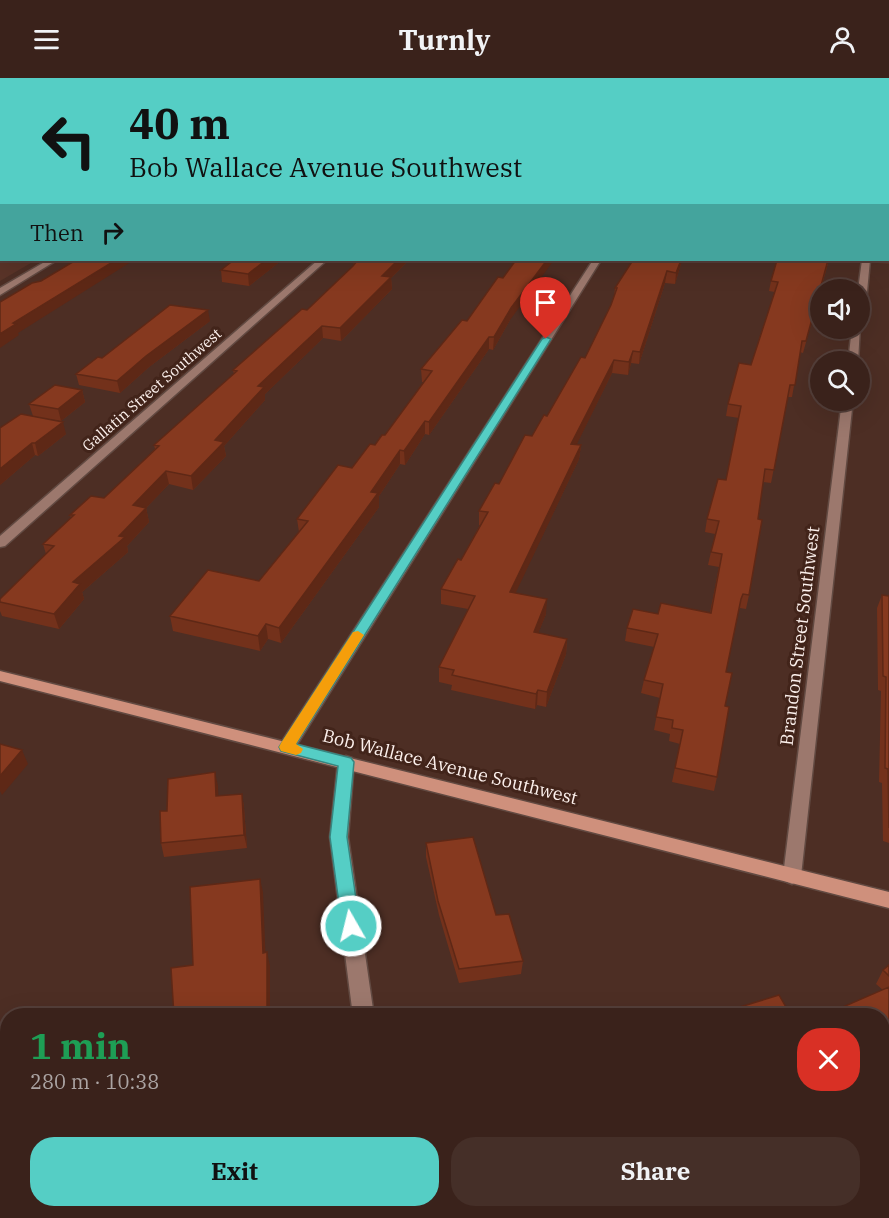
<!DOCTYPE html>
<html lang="en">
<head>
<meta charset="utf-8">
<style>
  :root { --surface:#3a221b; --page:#452f28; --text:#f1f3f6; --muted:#aba4a3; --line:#543f3a; --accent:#55cec5 }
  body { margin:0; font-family:"IBM Plex Serif",serif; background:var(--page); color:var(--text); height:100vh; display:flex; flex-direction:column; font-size:22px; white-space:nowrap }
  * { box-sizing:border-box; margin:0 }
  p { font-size:20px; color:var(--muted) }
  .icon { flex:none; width:33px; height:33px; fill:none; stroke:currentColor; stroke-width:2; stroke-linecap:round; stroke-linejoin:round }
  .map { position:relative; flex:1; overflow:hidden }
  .panel { position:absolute; left:0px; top:930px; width:890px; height:210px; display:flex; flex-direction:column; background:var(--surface); border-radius:24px 24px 0 0; box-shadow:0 6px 24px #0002,0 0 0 2px var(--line) }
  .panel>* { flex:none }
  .guide { position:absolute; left:0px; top:0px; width:890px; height:183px; box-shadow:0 6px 24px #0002,0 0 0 2px var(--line); background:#55cec5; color:#111; overflow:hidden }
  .fabs { position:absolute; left:810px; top:201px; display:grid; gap:12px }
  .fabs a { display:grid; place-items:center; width:60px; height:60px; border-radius:50%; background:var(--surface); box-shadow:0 6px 24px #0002,0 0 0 2px var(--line); font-size:30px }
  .pin { position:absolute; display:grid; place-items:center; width:51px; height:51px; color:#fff; margin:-62px -26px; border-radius:50% 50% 50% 0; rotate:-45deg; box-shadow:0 0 6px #0007 }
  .pin .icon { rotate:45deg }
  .me { position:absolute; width:66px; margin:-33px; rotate:352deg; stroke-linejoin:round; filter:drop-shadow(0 0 4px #0008) }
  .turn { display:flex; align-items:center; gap:21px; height:126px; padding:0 30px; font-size:27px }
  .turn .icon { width:78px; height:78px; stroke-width:2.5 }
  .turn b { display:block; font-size:42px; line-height:51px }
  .then { display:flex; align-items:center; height:57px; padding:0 30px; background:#0003; gap:12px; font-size:22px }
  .round { display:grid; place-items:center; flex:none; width:63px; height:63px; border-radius:24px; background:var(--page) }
  .head { display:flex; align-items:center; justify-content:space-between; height:102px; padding:0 30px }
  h1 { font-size:36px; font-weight:700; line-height:45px; color:#1e9e55 }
  .primary-button { display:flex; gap:12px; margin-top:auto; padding:12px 30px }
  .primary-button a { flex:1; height:69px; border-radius:24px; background:var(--accent); color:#111; font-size:24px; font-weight:700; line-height:69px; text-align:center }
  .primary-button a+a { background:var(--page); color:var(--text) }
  header { display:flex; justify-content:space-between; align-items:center; height:78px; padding:0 30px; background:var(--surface); font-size:27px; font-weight:700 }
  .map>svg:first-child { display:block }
</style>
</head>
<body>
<header><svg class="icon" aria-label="menu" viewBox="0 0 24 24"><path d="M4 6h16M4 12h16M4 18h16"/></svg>Turnly<svg class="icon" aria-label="person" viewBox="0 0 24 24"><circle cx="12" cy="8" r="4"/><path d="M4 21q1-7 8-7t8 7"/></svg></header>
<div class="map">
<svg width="889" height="1140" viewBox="0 0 889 1140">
  <rect width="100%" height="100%" fill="#4d2e24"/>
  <path fill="#5a3428" d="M550 0H889V186L877 185 878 182H888V2H548Z
    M0 54 2 182H36L0 203Z"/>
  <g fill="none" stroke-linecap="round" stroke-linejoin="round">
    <defs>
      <path id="minor" d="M800 0 825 2H802Z
        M888 5H889V9H888Z
        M888 22H889L888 30Z
        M888 43H889V47H888Z
        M0 47H2V51H0Z
        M888 68H889V72H888Z
        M888 101H889V105H888Z
        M888 139H889V144H888Z
        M0 143H2V147H0Z
        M48 182H57L0 217V210Z
        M318 182H327L5 468 0 469V458Z
        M593 182H601L293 673H281L279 669 281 665Z
        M862 182H870L865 235 860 238 858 212Z
        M860 248 858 284H848L852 250H860Z
        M842 322H853L801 798 799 803 792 806 785 803 783 798Z
        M346 678 352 680 354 684 348 759 374 938H353L330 759 338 684 340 680Z
        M889 1069V1093L882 1095V1071Z
        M380 1132H404L405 1140H381Z
        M690 1132H740L737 1140H687Z"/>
      <path id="major" d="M0 593 889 814V830L0 603Z"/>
    </defs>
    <use href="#minor" stroke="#624a42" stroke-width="3"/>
    <use href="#major" stroke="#624a42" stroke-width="3"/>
    <use href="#minor" fill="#9c786d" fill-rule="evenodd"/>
    <use href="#major" fill="#cf907c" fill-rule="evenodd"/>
  </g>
  <path fill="#73311b" d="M0 0 2 2V37H0Z
    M282 182 249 208 222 204 221 192Z
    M353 182H409L391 200 392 211 341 263 323 260 265 316V322L224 368 226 378 193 412 169 406 146 430 149 444 127 468 128 474 82 514 84 521 59 551 2 538 0 533V521L46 476 43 466 71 440 70 437 104 420 155 371 154 367 234 296 233 292 307 232 354 187Z
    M682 182 675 206 665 205 639 286 631 285 628 297 612 295 576 367H581L579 381 515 515 546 536 538 555 567 561 566 576 546 629 537 627 535 631 451 612 452 607 439 604V589L468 531 441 526V511L461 482 480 447H479V433L499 406 532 358 547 338 585 280 611 227 614 220 615 210Z
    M829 182 803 275 800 274 792 319H788L771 405 763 404 749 517 746 531 740 530 738 533 726 594 725 628 717 699 714 713 672 704 680 666 669 663 670 656 654 652 660 620 641 615 644 602 654 569 625 563 627 550 658 536 710 535 719 489 708 487 715 456 705 454 707 441 726 402 739 340 726 338 728 326 751 287 775 214 769 213 771 203Z
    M503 200 510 242 493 272 489 271 429 357 425 356 405 387 400 386 379 418V429L281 565 268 561 260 573 173 553 170 538 259 503 299 454 297 441 385 357 424 304H422L421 291 467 243Z
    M210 243 149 289 120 315 79 307 76 296 102 280Z
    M82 312 85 324 61 343 42 340 66 356 38 378 35 377 0 407 33 338 29 326Z
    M882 517 889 518V765L883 763 882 705 879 704 881 613 878 612 877 530Z
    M218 708V718L242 716 244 730 247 770 164 779 161 765 167 733Z
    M426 765 496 837 523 883 521 896 459 905 439 837 426 779Z
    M889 887V981L882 984 883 912 876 906 883 892Z
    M730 932 791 938H728Z"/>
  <path fill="#5e2816" d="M116 182H134L18 255 19 257 0 270V256L13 245Z
    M266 182H282L249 208 248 196Z
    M398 182H409L391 200 392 211 341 263 340 250 382 198Z
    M547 182H554L510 242 493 272 494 259 511 230Z
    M681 182H682L675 206 676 195Z
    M667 193 665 205 639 286 640 274Z
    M208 232 210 243 149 289 120 315 117 303 146 278Z
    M322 248 323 260 265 316V322L224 368 226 378 193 412 191 398 215 362 258 308Z
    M489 259V271L429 357V344Z
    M633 273 631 285 628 297 629 284Z
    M614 282 612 295 570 380 571 366Z
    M82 312 85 324 61 343 58 331Z
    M425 343V356L405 387 404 373Z
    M63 344 66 356 38 378 35 365Z
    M32 365 35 377 0 407V391Z
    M581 367 579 381 509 529 510 514Z
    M400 372V386L379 418V429L281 565 279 550Z
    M166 393 169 406 146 430 149 444 127 468 128 474 82 514 84 521 59 551 54 536 73 504 133 427Z
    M547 521 546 536 533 568 534 554Z
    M266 546 268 561 260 573 258 558Z
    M567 561 566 576 546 629 547 614Z
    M538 612 537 627 535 631 536 616Z
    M22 672 28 686 2 717 0 713V698Z
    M215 694 218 708 219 732 216 718Z
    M242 716 244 730 247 770 244 757Z
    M260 801 263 814 266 889 263 875Z
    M267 874 270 888V938H267Z
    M889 971V981L882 984V974Z
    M10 1132H21L19 1140H9Z"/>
  <path fill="#86391f" stroke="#5e2816" stroke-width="1.5" d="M0 0H747L746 2H2V29H0Z
    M76 182H116L13 245 16 246 0 256V224L32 205 41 203Z
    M234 182H266L248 196 221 192Z
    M353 182H398L382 198 391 199 340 250 322 248 258 308 264 309 215 362 224 364 191 398 166 393 133 427 146 430 119 458 125 459 73 504 80 506 54 536 0 524V521L54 468 43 466 74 437H70L91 418 104 420 159 368 154 367 237 293 233 292 302 231 307 232 353 188 357 183Z
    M516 182H547L511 230 494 259H489L429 344 425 343 404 373 400 372 371 414 378 415 279 550 266 546 258 558 170 538 208 492 259 503 308 443 297 441 338 387 352 390 370 366 375 367 382 357H385L432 293 421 291 462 242 467 243 498 199 503 200Z
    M633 182H681L676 195 667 193 640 274 633 273 629 284 614 282 571 366 581 367 510 514 547 521 534 554 567 561 547 614 538 612 536 616 452 597 454 592 439 589 475 518 441 511 458 481 461 482 488 434 479 433 495 405 499 406 525 357 532 358 544 337 547 338 581 279 585 280 611 227 617 210H615Z
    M777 182H828L806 263H802L795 307H790L774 392 765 391 758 441 762 442 749 517 743 516 741 521 726 594 732 595 725 628 729 629 717 699 675 690 683 652 672 650 673 642 656 639 663 606 644 602 658 556 627 550 633 531 658 536 661 525 711 535 722 476 711 474 719 443 707 441 718 401 726 402 741 328 728 326 739 285 751 287 778 204 771 203Z
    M170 227 208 232 146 278 117 303 76 296 98 279 102 280Z
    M55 307 82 312 58 331 29 326Z
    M21 336 63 344 35 365H32L0 391V350Z
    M882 517 889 518V750L888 691 885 690 886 599 883 598Z
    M0 666 22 672 0 698Z
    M215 694 216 718 242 716 244 757 161 765 160 733H167L168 701Z
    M473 759 496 837 509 836 523 883 459 891 438 823 426 765Z
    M260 801 263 875 267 874V938H174L171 890 193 887 190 809Z
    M889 887V898L883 892Z
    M889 909V971L882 974V938H822Z
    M779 917 791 938H733L730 932Z
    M8 1092V1132H10L9 1140H0V1093Z
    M87 1132H307L308 1140H87Z"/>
  <path fill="#55cec5" stroke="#378680" stroke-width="1.5" d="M546 259 551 261 296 666 351 680 354 684 347 759 360 848 358 854 351 856 345 854 342 848 330 759 338 688 281 673 279 669 542 261Z"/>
  <path fill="#f59e0b" d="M358 553 364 557 296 666 303 671 301 675 296 677 281 673 279 669 281 665 353 554Z"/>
  <g text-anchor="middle" stroke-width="6" stroke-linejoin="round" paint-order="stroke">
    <g font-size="15" fill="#fcf0ec" stroke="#42241a">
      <text transform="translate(152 312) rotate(-41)" y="5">Gallatin Street Southwest</text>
    </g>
    <g font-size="18" fill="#fcf0ec" stroke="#42241a">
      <text transform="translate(800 558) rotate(-83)" y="6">Brandon Street Southwest</text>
      <text transform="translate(450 689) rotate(14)" y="6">Bob Wallace Avenue Southwest</text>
    </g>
  </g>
</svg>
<div class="fabs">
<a><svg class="icon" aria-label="sound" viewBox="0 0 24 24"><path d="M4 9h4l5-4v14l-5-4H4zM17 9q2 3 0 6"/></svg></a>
<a><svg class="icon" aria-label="search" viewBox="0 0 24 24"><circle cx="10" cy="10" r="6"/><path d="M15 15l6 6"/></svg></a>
</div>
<div class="pin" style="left:546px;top:261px;background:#d93025"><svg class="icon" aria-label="arrive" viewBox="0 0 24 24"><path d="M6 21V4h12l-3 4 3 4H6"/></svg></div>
<svg class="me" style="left:351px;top:848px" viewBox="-20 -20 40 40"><circle r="17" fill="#55cec5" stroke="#fff" stroke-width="3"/><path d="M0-11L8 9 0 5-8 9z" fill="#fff"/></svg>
<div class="guide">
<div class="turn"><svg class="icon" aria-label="left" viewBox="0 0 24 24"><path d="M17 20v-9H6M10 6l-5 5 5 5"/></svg><div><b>40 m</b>Bob Wallace Avenue Southwest</div></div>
<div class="then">Then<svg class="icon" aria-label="right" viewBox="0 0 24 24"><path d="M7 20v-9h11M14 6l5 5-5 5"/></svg></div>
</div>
<section class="panel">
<div class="head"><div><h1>1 min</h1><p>280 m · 10:38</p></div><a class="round" style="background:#d93025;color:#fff"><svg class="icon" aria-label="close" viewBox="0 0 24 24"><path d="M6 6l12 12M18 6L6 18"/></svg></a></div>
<div class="primary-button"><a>Exit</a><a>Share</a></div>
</section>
</div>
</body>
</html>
